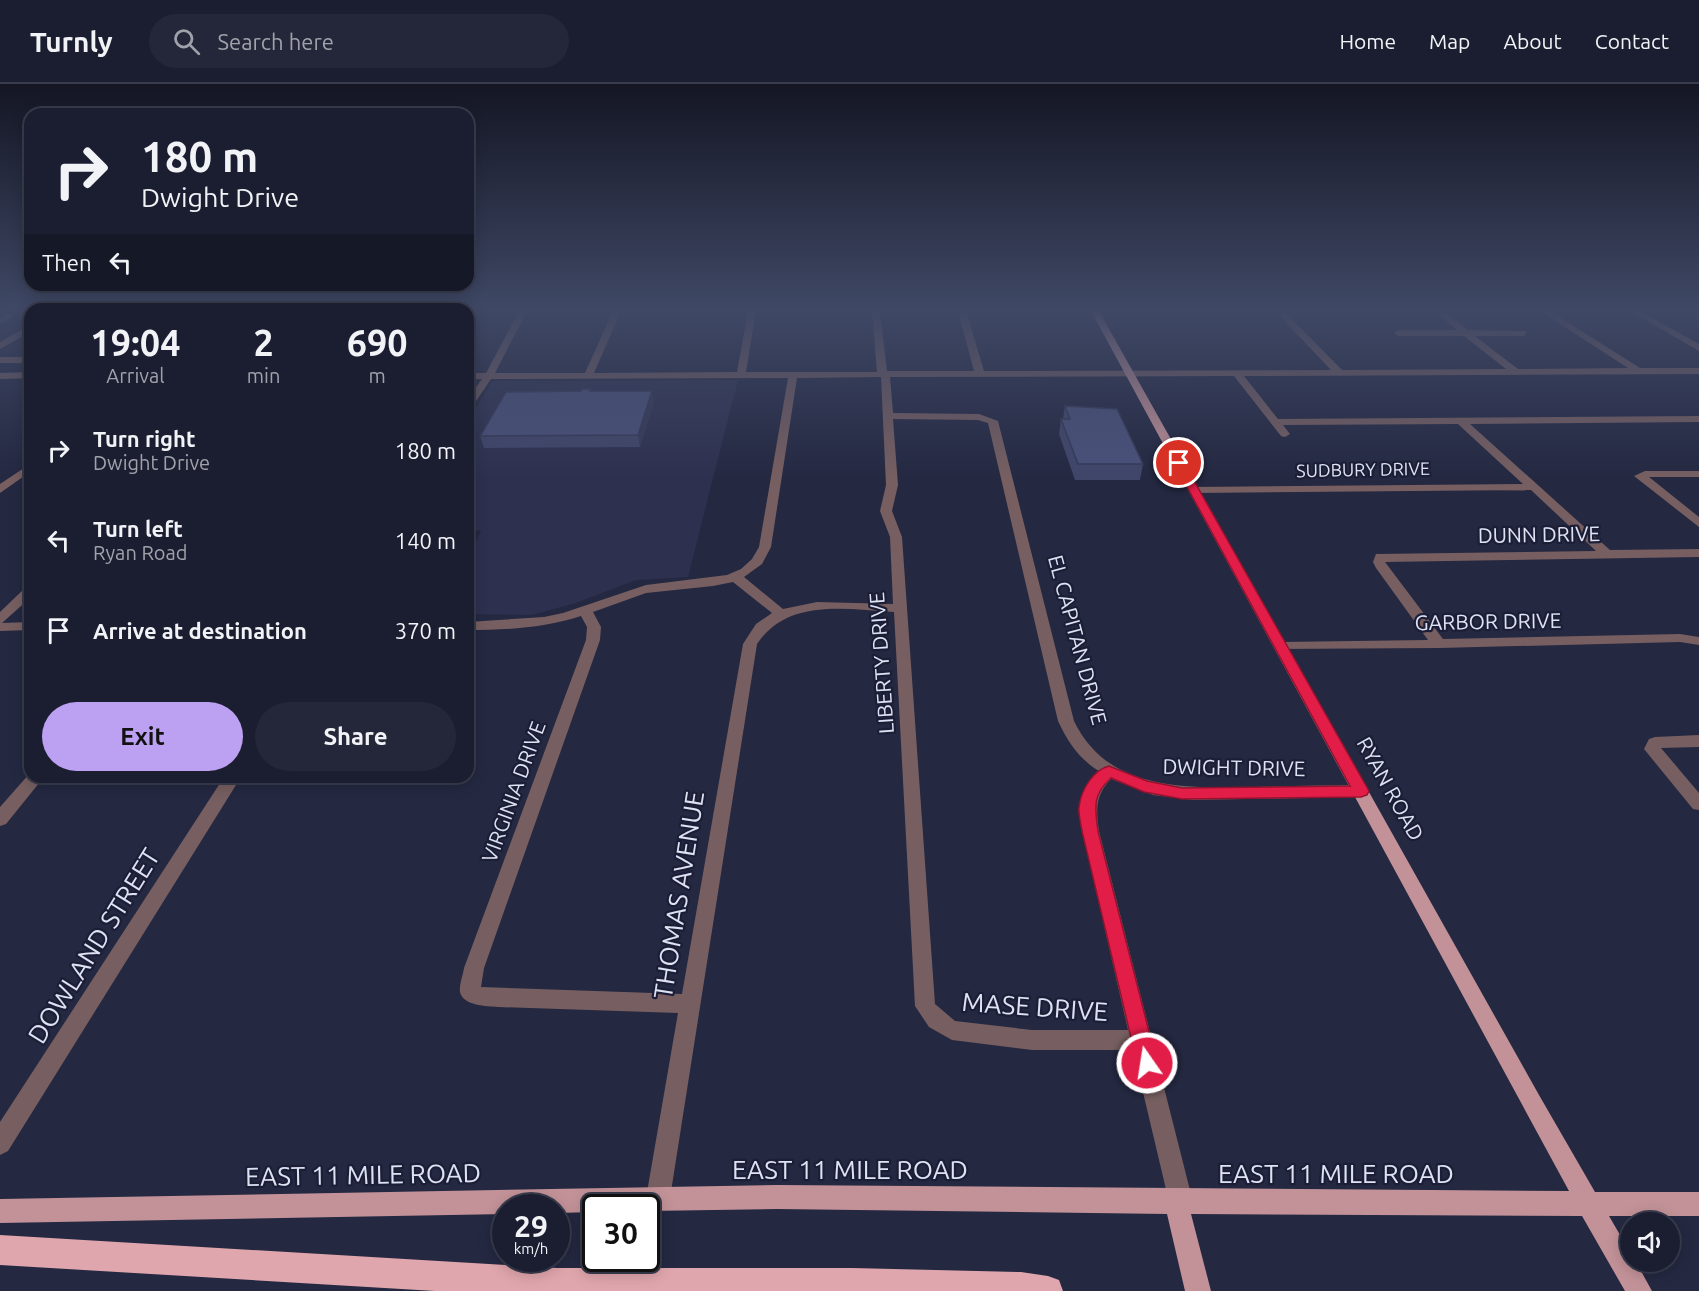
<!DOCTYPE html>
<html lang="en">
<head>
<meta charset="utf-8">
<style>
  :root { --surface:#1b1e31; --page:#242739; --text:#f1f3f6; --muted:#a0a2ab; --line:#393c4d; --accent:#bca0f2 }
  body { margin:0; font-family:Ubuntu,sans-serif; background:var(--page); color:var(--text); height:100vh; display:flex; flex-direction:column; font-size:22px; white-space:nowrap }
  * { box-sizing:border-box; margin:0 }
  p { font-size:20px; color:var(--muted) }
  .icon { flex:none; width:33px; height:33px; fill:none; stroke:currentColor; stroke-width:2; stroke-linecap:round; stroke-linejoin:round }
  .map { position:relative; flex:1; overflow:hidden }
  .drawer { position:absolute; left:24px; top:219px; width:450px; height:480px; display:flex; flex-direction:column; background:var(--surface); border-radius:18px; box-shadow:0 3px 15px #0003,0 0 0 2px var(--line) }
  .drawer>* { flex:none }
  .hud { position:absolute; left:24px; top:24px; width:450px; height:183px; border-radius:18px; box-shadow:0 3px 15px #0003,0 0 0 2px var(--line); background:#1b1e31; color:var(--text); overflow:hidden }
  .fabs { position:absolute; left:1620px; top:1128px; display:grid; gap:12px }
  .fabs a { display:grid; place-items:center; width:60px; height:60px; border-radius:50%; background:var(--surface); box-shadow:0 3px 15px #0003,0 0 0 2px var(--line); font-size:30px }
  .speed { position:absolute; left:492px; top:1110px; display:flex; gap:12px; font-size:30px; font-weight:700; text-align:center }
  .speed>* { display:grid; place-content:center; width:78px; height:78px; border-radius:50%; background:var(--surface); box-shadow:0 3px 15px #0003,0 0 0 2px var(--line); line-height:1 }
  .speed small { font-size:15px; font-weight:400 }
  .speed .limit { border:3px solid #111; border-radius:9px; background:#fff; color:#111 }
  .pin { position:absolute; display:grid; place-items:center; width:51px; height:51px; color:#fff; margin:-26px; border:3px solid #fff; border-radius:50%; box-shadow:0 2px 6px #0007 }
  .me { position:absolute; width:66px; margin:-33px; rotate:347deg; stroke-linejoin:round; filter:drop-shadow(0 0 4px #0008) }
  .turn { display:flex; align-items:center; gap:21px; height:126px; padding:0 18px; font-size:27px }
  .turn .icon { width:78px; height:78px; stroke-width:2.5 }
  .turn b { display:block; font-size:42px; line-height:51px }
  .then { display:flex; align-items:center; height:57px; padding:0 18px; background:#0003; gap:12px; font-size:22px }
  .eta { display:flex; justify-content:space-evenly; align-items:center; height:102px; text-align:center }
  .eta b { font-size:36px; font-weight:700; line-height:42px }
  .primary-button { display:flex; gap:12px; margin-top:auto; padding:12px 18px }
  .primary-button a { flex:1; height:69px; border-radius:36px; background:var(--accent); color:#111; font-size:24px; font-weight:700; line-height:69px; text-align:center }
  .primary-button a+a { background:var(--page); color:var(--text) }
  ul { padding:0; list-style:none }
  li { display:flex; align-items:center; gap:18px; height:90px; padding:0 18px }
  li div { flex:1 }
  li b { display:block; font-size:22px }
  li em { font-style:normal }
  header { display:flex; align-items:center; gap:36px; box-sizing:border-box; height:84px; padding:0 30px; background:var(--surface); border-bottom:2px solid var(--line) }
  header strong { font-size:28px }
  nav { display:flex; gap:33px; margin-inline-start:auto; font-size:21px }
  .search { width:420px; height:54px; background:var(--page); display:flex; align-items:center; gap:15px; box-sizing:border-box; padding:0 21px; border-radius:33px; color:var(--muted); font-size:22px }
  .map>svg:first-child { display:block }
</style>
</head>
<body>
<header>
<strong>Turnly</strong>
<div class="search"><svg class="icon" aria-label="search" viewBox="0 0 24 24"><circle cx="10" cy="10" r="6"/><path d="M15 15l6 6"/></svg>Search here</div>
<nav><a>Home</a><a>Map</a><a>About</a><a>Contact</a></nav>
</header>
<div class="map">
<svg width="1699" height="1207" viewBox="0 0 1699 1207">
  <rect width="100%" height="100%" fill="#242841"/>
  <path fill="#2d314f" d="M738 296 688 493 636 496 576 519 532 531 468 530V475L481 447 468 446V337L492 297Z"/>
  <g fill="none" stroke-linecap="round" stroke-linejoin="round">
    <path fill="#775f61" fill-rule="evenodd" d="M519 227H527L495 289H585L613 227H621L594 289 737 288 748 227H756L746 288H877L872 227H880L887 287H974L958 227H966L984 287 1331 286 1275 227H1284L1342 286 1506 285 1464 252H1398L1394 249 1398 246H1457L1434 227H1443L1468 246 1526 247V251L1523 252H1475L1518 285 1628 284 1540 227H1550L1640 284H1699V290L1244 292 1278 335 1699 332V338L1470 340 1610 466 1699 465V473L1385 478 1443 555 1680 550 1699 553V561L1680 558 1439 564 1275 565 1273 562 1280 558 1428 556 1376 484 1373 478 1376 470 1596 467 1531 406 1194 409 1188 406 1194 403 1523 400 1458 340 1283 341 1290 350 1285 353 1281 352 1234 292 890 293 893 329 979 330 998 337 1074 637C1108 708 1188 704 1255 703 1291 702 1326 701 1361 701L1367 703 1369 707 1367 711 1361 713 1193 716 1153 711 1111 695C1095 711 1096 726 1099 747L1193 1118 1190 1127 1181 1130 1172 1127 1169 1118 1133 966H1032L952 956 929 943 915 922 894 528C845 525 788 514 757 560L670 1114 666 1122 658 1126 650 1122 646 1114 678 929 498 923C487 922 463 922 460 908 459 901 463 891 464 884L586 556 587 543 581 532C545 544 506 546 468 546V538L544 533 563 529 646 501 727 491 741 485 752 475 759 463 788 294 491 295 472 323 468 324V314L482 295H468V289H486ZM881 293 886 401 880 427 890 453 893 520 817 518 783 525 744 493 762 480 771 463 797 294ZM893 335 978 336 988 339 1058 637C1068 658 1079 675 1099 687 1084 702 1079 716 1080 737L1128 946H1032L955 937 935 920 902 453 892 427 898 401ZM733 498 772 529 756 540 743 560 682 910 481 903 484 884 600 556 601 543 593 528 646 509 713 502Z
      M1630 227H1640L1699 260V267Z
      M7 230 14 232 0 240V234Z
      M30 241V248L0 265V258Z
      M0 273H30V279H0Z
      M30 288V294L0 295V289Z
      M30 380V388L0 409V400Z
      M1645 387H1699V393H1649L1699 433V443L1634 392Z
      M30 503V514L2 539 30 538V546L0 547V528L25 504Z
      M1699 651V663L1661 664 1699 709V726L1693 725 1644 665 1649 655 1655 653Z
      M30 689V693H44L6 740 0 742V723Z
      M224 693H241L8 1067 0 1071V1038Z"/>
    <path fill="#c29298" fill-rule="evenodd" d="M1091 227H1099L1539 1011 1595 1108H1699V1132H1609L1630 1168V1178H1636L1652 1207H1625L1582 1132 1191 1130 1211 1207H1185L1167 1130 777 1125 646 1127V1124H596V1128L556 1129V1124H506V1130L0 1139V1115L777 1101 1569 1107Z"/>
    <path fill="#e0a6ad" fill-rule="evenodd" d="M0 1151 557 1184H852L1021 1188 1048 1192 1059 1196 1063 1207H435L0 1181Z"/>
  </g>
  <path fill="#40466a" d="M592 307 654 318 640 363 484 364 480 352Z
    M1065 322 1143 380 1140 396H1075L1059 350 1061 335H1063Z"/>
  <path fill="#343956" d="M652 307 654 318 640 363 638 351Z"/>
  <path fill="#4a517b" stroke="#343956" stroke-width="1.5" d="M582 305H591L590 307H652L638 351 480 352 506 308 581 307Z
    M1065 322 1117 325 1143 380H1078L1061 335H1070Z"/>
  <linearGradient id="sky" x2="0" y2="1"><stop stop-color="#141624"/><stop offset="0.57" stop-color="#3f4865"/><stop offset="1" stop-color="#3f4865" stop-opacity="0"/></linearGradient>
  <rect width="1699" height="396" fill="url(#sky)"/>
  <path fill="#e11d48" stroke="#92132f" stroke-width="1.5" d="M1175 377 1184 379 1369 707 1367 711 1361 713 1182 715 1144 708 1111 694C1092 711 1095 724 1098 747L1157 979 1154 986 1147 989 1140 986 1137 979 1082 747C1081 740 1078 730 1079 723 1081 706 1093 686 1109 682L1147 697 1182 704 1350 702 1174 379Z"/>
  <g text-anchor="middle" stroke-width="4.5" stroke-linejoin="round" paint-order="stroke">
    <g font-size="18" fill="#dee2f3" stroke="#1b1e36">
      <text transform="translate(1363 386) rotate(-1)" y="6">SUDBURY DRIVE</text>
    </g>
    <g font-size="21" fill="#dee2f3" stroke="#1b1e36">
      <text transform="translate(1539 451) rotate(-1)" y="7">DUNN DRIVE</text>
      <text transform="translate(1488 538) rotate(-1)" y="7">GARBOR DRIVE</text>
      <text transform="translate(1077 556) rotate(75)" y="7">EL CAPITAN DRIVE</text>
      <text transform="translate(882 579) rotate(-94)" y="7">LIBERTY DRIVE</text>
      <text transform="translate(1234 684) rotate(1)" y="7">DWIGHT DRIVE</text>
      <text transform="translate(1390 705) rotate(61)" y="7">RYAN ROAD</text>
      <text transform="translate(514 708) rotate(-70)" y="7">VIRGINIA DRIVE</text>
    </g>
    <g font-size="26" fill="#dee2f3" stroke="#1b1e36">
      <text transform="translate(679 811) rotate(-81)" y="9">THOMAS AVENUE</text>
      <text transform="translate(94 862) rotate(-58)" y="9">DOWLAND STREET</text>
      <text transform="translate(1035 923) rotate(4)" y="9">MASE DRIVE</text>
      <text x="850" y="1095">EAST 11 MILE ROAD</text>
      <text x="1336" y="1099">EAST 11 MILE ROAD</text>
      <text transform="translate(363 1091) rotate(-1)" y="9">EAST 11 MILE ROAD</text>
    </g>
  </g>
</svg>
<div class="fabs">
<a><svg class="icon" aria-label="sound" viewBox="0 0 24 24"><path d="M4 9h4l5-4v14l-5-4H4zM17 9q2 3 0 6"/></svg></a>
</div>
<div class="speed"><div>29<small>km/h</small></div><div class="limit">30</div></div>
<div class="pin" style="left:1179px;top:379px;background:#d93025"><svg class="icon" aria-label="arrive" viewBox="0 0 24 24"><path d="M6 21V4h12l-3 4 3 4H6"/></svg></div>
<svg class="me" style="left:1147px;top:979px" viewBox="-20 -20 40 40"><circle r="17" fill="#e11d48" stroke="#fff" stroke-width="3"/><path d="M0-11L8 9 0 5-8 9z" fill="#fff"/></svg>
<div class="hud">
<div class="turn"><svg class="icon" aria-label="right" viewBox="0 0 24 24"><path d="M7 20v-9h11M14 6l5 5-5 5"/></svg><div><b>180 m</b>Dwight Drive</div></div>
<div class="then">Then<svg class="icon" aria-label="left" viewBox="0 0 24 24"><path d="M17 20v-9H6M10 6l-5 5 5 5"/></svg></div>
</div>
<section class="drawer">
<div class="eta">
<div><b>19:04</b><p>Arrival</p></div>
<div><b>2</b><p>min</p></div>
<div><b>690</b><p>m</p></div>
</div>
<ul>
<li><svg class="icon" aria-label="right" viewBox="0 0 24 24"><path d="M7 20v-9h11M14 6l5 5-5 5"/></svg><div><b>Turn right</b><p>Dwight Drive</p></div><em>180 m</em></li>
<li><svg class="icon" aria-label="left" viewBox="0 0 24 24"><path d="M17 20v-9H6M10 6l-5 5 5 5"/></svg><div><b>Turn left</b><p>Ryan Road</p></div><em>140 m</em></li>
<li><svg class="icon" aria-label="arrive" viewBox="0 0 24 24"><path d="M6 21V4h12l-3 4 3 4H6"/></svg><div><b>Arrive at destination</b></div><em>370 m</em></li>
</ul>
<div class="primary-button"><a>Exit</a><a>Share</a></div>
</section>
</div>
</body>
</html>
